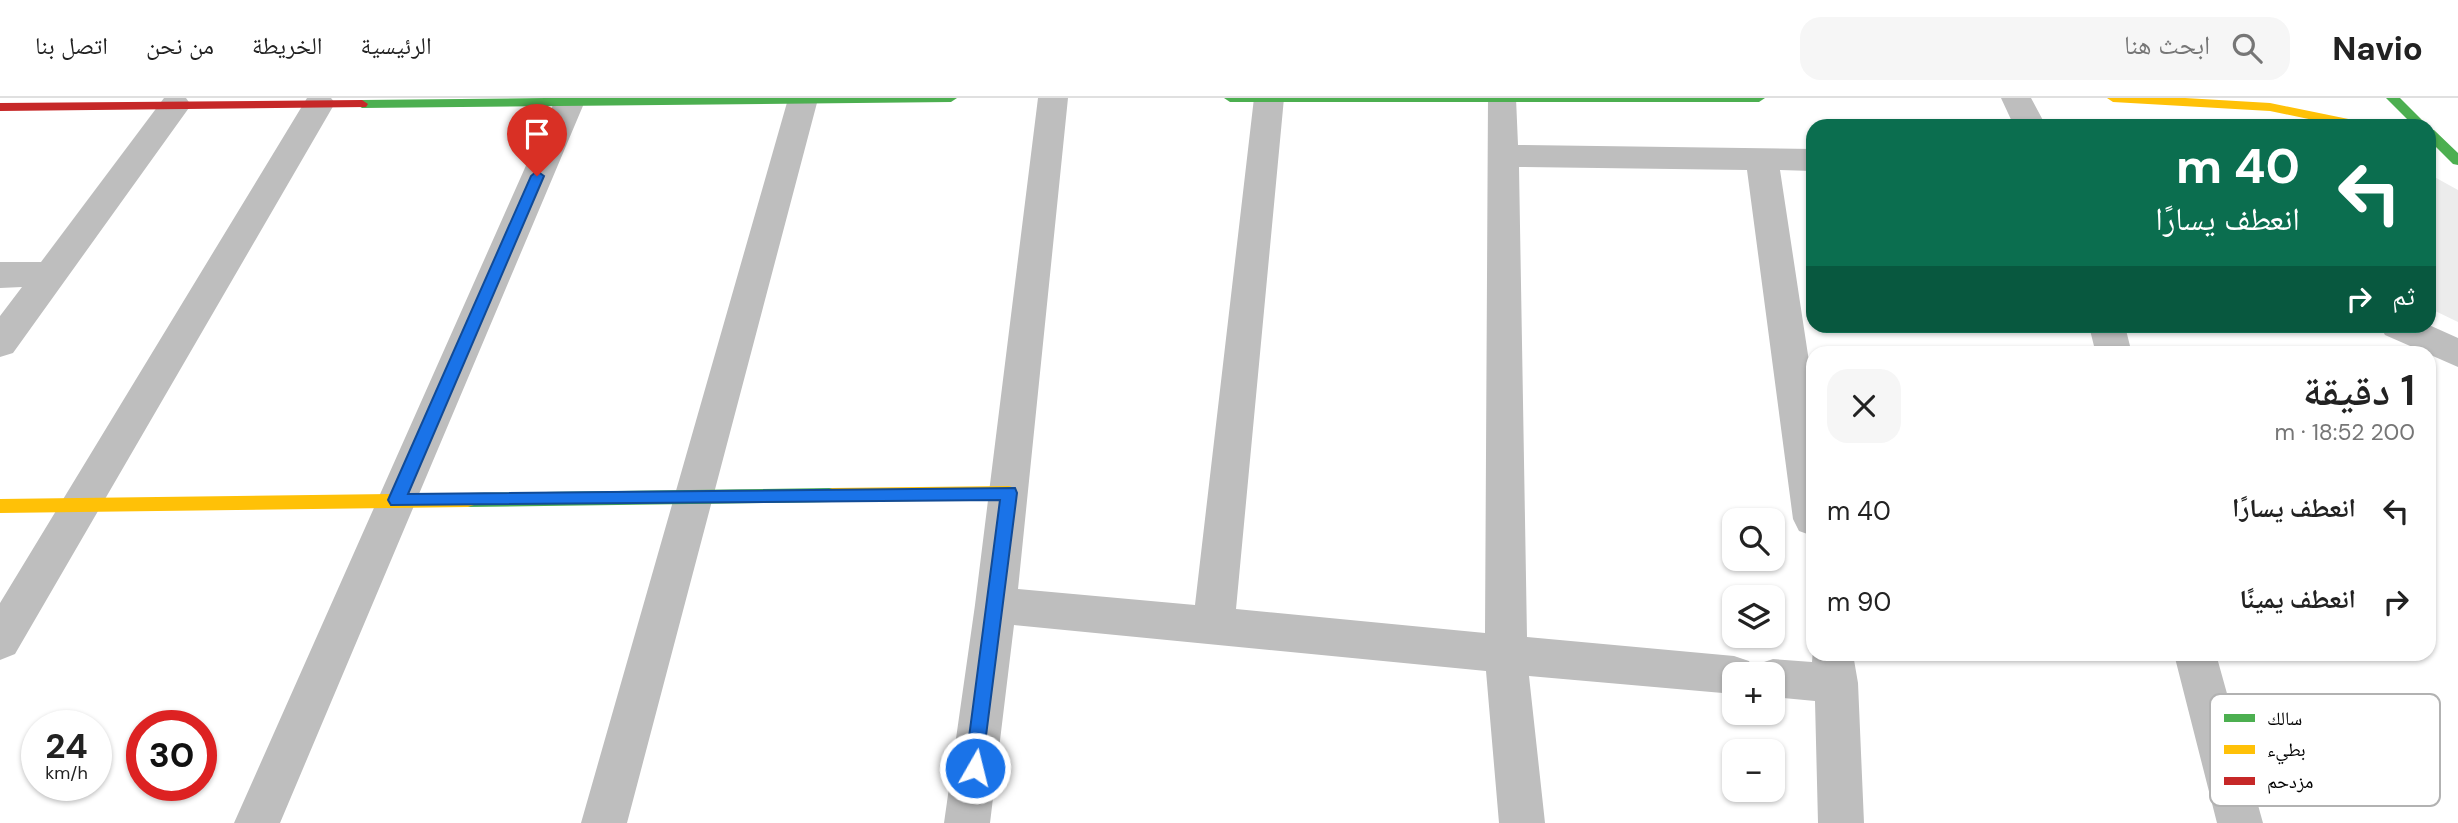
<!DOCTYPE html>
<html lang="ar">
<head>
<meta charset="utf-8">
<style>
  :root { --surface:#fff; --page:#f6f6f6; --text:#222; --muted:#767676; --line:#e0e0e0 }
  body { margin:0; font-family:"DM Sans","Noto Naskh Arabic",sans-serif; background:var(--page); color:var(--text); direction:rtl; height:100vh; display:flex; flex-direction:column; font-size:26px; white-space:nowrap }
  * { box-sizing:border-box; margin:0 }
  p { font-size:23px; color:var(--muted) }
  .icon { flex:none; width:38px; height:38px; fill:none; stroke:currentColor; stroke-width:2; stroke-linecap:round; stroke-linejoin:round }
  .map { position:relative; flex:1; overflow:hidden; direction:ltr }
  .details { position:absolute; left:1806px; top:248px; width:630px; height:315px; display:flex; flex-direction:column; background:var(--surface); border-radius:21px; box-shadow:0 2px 5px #0004; direction:rtl }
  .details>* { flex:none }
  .guide { position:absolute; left:1806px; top:21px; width:630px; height:214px; border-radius:21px; box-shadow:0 2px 5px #0004; direction:rtl; background:#0b6e4f; color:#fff; overflow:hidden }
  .controls { position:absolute; left:1722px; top:410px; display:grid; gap:14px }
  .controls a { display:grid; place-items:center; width:63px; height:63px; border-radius:14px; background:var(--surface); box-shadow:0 2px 5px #0004; font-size:35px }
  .speed { position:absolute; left:21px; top:612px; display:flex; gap:14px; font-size:35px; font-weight:700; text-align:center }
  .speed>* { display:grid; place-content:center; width:91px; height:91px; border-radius:50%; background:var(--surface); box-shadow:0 2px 5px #0004; line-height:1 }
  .speed small { font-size:18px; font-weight:400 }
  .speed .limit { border:10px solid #d22; background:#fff; color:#111 }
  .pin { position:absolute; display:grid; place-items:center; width:60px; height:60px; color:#fff; margin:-72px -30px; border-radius:50% 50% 50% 0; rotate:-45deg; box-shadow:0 0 7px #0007 }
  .pin .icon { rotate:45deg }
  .me { position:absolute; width:77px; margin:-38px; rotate:8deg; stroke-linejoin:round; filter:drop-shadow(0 0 5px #0008) }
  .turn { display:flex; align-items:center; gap:24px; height:147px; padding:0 21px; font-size:32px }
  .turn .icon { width:91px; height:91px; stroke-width:2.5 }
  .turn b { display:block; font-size:49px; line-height:60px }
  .then { display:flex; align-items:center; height:66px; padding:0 21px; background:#0003; gap:14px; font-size:26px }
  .round { display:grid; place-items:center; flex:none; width:74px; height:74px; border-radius:21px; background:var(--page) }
  .head { display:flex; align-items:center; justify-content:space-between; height:119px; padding:0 21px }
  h1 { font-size:42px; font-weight:600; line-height:52px }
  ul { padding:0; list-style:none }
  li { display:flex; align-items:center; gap:21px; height:91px; padding:0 21px }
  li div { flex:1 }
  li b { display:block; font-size:26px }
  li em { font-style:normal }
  header { display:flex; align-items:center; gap:42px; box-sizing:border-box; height:98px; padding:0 35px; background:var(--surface); border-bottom:2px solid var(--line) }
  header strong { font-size:33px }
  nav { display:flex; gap:38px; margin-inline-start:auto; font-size:24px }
  .search { width:490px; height:63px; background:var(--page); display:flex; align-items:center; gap:18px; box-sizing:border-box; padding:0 24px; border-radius:21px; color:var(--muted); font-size:26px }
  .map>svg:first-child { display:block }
</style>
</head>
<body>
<header>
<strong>Navio</strong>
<div class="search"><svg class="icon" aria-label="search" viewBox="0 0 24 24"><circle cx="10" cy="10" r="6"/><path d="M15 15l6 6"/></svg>ابحث هنا</div>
<nav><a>الرئيسية</a><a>الخريطة</a><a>من نحن</a><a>اتصل بنا</a></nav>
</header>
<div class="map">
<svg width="2458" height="725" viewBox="0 0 2458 725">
  <rect width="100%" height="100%" fill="#fff"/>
  <path fill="#ececec" d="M2085 21 2247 26 2271 28H2080Z
    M2429 76 2458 92V224L2429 210Z"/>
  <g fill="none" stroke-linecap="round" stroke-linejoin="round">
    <path fill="#bebebe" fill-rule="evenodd" d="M164 0H186L191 7 13 255 0 259V218L22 189 0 190V164H41Z
      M307 0H331L335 5 15 556 0 562V505Z
      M556 0H584L585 3 280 725H234Z
      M1038 0H1068L1018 491 1195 507 1254 0H1284L1236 511 1485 535 1488 0H1516L1518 47 1813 51V73L1780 72 1813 290V438L1799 433 1793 421 1747 72 1519 69 1527 539 1734 558 1749 563 1754 574 1758 566 1773 561 1812 564 1813 551V556H1853L1858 585 1864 725H1818L1815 603 1773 599V576H1734V596L1529 578 1545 725H1499L1486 573 1014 527 990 725H944L975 507Z
      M2001 0H2031L2046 28H2014Z
      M788 1H818L627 725H581Z
      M2429 227 2458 240V269L2385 237 2380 228Z
      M2089 228H2125L2132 256H2096Z
      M2174 556H2216L2263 725H2217Z"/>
    <path fill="#4caf50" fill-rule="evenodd" d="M546 0H957L951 4 362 10 356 6 362 2Z
      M1224 0H1765L1759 4H1230Z
      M2386 0H2400L2428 28H2414Z
      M2429 31 2434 32 2458 55V67L2453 66 2429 42Z
      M832 390 838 392 840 397 838 402 832 404 468 409 462 407 460 402 462 397 468 395Z"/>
    <path fill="#ffc107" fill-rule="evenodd" d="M2107 0H2185L2270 5 2363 24 2369 28H2342L2270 13 2113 4Z
      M1009 388 1015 390 1017 395 1015 400 1009 402 832 404 826 402 824 397 826 392 832 390Z
      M468 395 474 397 476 402 474 407 468 409 0 415V401Z"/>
    <path fill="#c62828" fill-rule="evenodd" d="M362 2 368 6 366 9 0 13V5Z"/>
  </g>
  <path fill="#1a73e8" stroke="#114b97" stroke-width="2" d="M537 73 544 78 408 396 1015 390 1017 395 981 677 975 679 968 677 965 670 1000 402 391 407 388 402 531 78Z"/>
  <rect x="2210" y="596" width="230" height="112" rx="10" fill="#fff" stroke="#b2b2b2" stroke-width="2"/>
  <rect x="2224" y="616" width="31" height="8" fill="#4caf50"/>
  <rect x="2224" y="647" width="31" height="9" fill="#ffc107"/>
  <rect x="2224" y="679" width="31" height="8" fill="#c62828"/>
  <g font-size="19" fill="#000">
    <text x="2267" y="627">سالك</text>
    <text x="2267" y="658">بطيء</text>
    <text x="2267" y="690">مزدحم</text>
  </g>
</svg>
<div class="controls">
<a><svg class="icon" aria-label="search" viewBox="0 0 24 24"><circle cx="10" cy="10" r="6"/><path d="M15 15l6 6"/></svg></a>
<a><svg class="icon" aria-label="layers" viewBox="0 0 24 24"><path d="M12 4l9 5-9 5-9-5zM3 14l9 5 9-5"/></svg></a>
<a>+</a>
<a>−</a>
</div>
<div class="speed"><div>24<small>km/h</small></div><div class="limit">30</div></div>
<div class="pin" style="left:537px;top:78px;background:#d93025"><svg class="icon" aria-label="arrive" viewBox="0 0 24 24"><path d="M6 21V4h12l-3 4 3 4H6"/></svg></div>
<svg class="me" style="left:975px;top:670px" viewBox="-20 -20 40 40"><circle r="17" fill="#1a73e8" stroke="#fff" stroke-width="3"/><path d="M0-11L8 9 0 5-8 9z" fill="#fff"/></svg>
<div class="guide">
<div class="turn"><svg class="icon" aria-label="left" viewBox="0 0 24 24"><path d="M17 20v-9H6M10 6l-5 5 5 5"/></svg><div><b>40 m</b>انعطف يسارًا</div></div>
<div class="then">ثم<svg class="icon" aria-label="right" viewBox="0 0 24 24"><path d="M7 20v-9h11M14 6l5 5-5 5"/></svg></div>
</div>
<section class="details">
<div class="head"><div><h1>1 دقيقة</h1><p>200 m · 18:52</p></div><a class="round"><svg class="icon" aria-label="close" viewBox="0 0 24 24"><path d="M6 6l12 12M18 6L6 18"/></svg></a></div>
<ul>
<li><svg class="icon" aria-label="left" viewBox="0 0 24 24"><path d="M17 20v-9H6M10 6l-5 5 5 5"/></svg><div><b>انعطف يسارًا</b></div><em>40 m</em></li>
<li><svg class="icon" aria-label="right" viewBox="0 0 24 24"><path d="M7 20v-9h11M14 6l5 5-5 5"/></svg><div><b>انعطف يمينًا</b></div><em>90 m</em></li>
</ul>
</section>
</div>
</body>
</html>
